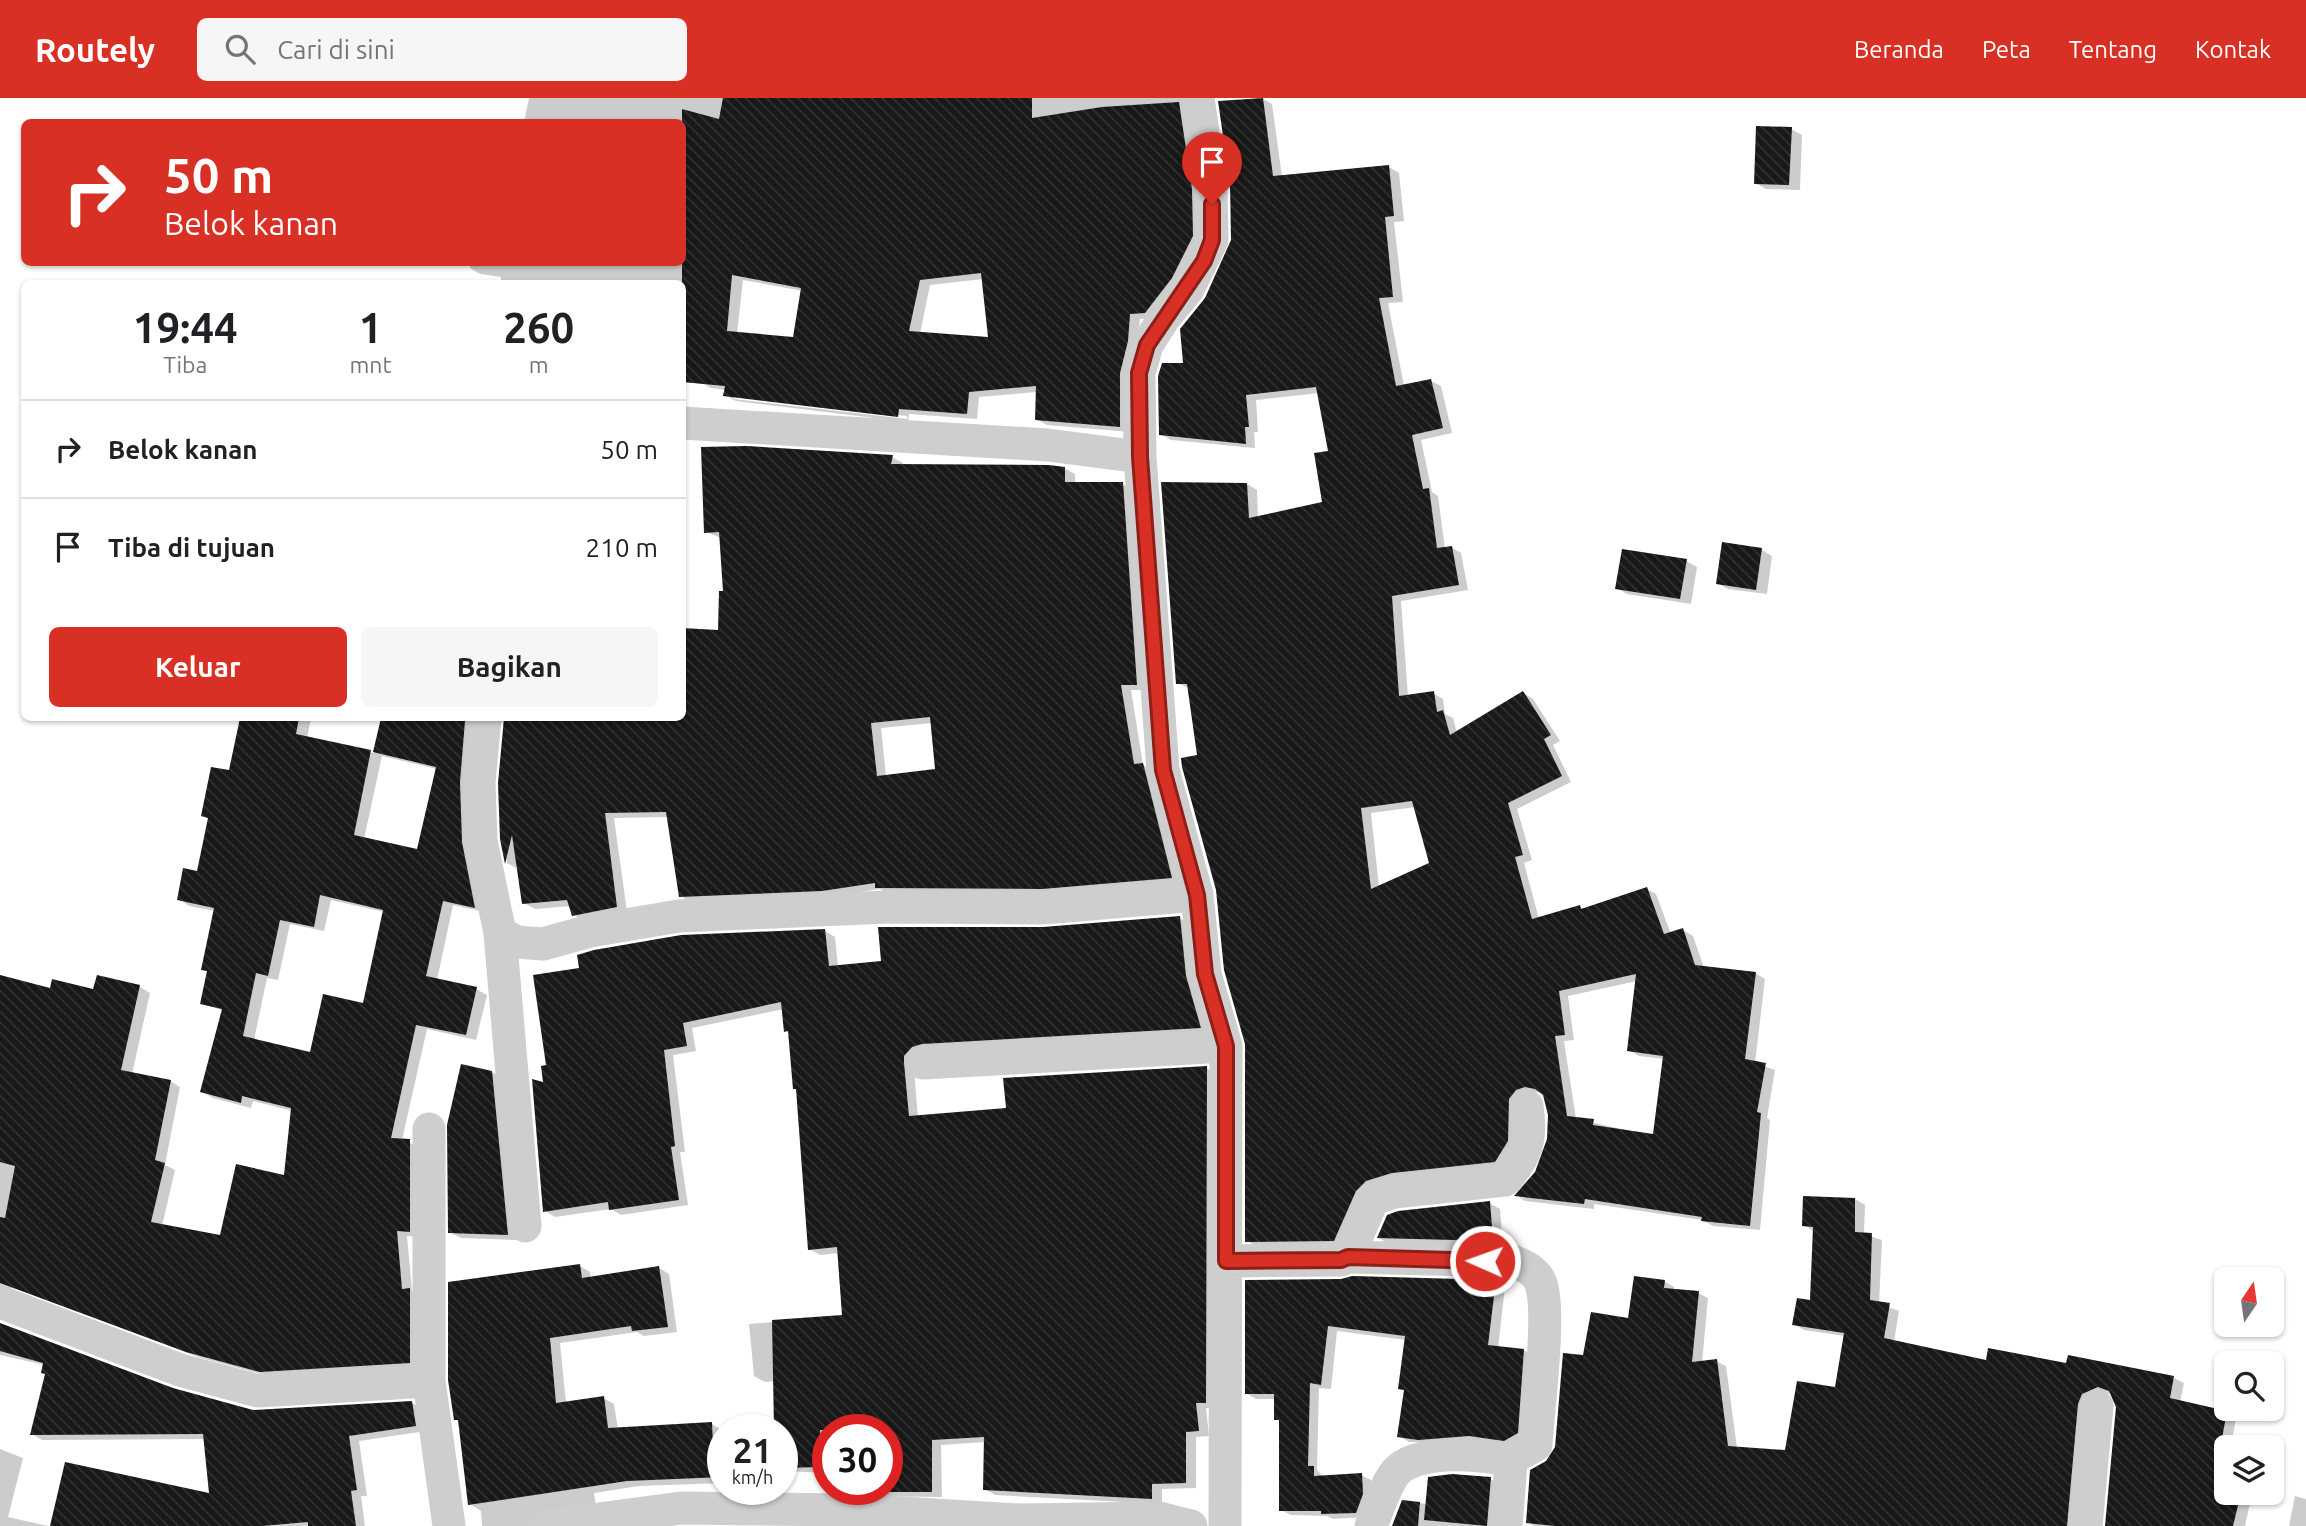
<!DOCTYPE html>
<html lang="id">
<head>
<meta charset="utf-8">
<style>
  :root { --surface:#fff; --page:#f6f6f6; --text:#202124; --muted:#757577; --line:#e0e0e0; --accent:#d93025 }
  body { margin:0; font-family:Ubuntu,sans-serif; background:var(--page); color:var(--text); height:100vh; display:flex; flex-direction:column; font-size:26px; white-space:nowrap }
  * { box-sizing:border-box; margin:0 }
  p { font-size:23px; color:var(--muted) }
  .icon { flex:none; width:38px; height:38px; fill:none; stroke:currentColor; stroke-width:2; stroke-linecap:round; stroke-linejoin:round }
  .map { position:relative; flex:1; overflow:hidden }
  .side { position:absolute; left:21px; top:182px; width:665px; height:441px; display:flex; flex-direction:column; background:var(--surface); border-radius:10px; box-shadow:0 2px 5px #0004 }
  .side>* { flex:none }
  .top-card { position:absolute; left:21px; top:21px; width:665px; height:147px; border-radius:10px; box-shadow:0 2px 5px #0004; background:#d93025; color:#fff; overflow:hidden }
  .needle { width:46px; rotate:13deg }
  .tools { position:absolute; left:2214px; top:1169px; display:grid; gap:14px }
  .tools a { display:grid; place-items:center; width:70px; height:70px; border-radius:10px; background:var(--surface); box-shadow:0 2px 5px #0004; font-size:35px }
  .speed { position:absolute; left:707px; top:1316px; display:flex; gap:14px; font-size:35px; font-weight:700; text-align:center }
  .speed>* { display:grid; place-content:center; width:91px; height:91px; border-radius:50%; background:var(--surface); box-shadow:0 2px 5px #0004; line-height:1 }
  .speed small { font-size:18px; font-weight:400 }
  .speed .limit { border:10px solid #d22; background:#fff; color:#111 }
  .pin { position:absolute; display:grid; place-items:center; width:60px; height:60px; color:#fff; margin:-72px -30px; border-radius:50% 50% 50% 0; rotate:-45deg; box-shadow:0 0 7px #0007 }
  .pin .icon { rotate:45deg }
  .me { position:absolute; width:77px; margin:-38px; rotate:272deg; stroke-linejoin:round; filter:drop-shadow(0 0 5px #0008) }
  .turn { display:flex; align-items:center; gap:24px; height:147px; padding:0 28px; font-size:32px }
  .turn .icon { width:91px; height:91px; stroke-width:2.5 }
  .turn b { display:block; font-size:49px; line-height:60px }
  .eta { display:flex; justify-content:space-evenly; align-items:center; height:119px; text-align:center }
  .eta b { font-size:42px; font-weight:700; line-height:49px }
  .button { display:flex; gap:14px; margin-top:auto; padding:14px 28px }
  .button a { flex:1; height:80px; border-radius:10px; background:var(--accent); color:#fff; font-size:28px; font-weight:700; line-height:80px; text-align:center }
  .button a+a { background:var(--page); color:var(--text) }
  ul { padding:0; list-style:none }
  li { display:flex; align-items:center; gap:21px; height:98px; padding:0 28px; border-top:2px solid var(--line) }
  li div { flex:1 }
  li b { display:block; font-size:26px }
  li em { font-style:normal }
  header { display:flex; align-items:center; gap:42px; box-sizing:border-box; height:98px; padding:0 35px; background:var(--accent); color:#fff }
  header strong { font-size:33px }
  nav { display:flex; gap:38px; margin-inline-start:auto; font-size:24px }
  .search { width:490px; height:63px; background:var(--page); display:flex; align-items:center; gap:18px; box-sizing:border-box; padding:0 24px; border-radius:10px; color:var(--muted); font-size:26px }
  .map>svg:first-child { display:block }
</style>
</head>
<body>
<header>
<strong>Routely</strong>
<div class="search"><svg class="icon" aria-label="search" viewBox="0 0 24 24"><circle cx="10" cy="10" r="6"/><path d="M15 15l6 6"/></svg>Cari di sini</div>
<nav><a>Beranda</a><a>Peta</a><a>Tentang</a><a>Kontak</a></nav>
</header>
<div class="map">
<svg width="2306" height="1428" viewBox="0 0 2306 1428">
  <defs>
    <pattern id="building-back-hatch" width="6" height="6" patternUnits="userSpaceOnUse" patternTransform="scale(1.75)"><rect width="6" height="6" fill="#181818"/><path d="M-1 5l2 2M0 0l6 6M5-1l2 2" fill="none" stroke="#313131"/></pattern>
  </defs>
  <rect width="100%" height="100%" fill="#fff"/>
  <path fill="#0003" fill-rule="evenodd" d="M529 0H1184L1203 144 1155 220 1140 221 1130 334 1047 327 1036 321 1037 294 979 299 977 321 909 316 908 324 736 303 725 297 726 292 711 290 700 284 682 186H501V179L480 176 470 170 471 164H682V24H524ZM983 181 990 240 920 236 930 187ZM743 182 803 193 794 241 737 236ZM734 297 907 318V321L734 301Z
    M1262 0 1272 6 1282 79 1389 69 1399 75 1404 123 1394 124 1403 204 1388 205 1404 288 1431 283 1441 288 1452 335 1421 342 1432 394 1438 398 1445 451 1451 449 1461 455 1468 492 1401 503 1408 598 1433 595 1443 601 1445 616 1453 620 1457 635 1523 595 1533 601 1560 643 1553 647 1571 684 1517 711 1532 762 1524 765 1539 821 1580 809 1585 812 1647 791 1656 796 1671 836 1683 832 1693 838 1704 870 1755 875 1765 881 1755 965 1775 972 1767 1020 1770 1022 1760 1132 1713 1128 1702 1122 1594 1106V1111L1525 1103 1516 1097 1537 1075 1549 1041V1017L1543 995 1536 994 1526 997 1505 1068 1402 1080 1344 1148H1256L1247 1143V946L1217 792 1190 591 1178 585 1247 386 1257 392 1258 420 1324 406 1330 354 1319 295 1256 302 1258 334H1254L1255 350 1171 342 1161 336 1207 201 1233 143ZM1416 709 1431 766 1379 789 1371 715ZM1637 883 1629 952 1639 958 1665 961 1654 1038 1576 1021 1564 943 1574 942 1568 898Z
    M1791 31 1802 37 1800 92 1766 91 1756 85Z
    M892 359 903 365 902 368 1064 370 1075 376V386H1122L1133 392 1147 592H1131L1143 667 1154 673 1182 785 1054 796 887 795 880 791 834 798 691 804 680 798 669 719 614 720 627 814 584 823 574 817 571 808 535 811 524 805 517 764 516 770 507 765 502 740 500 685 504 620H682L720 534 725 495 721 440 706 434ZM932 625 937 672 886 678 881 630Z
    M1723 446 1762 452 1772 458 1767 496 1728 491 1717 485Z
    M1686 463 1697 469 1691 506 1627 496 1617 490Z
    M242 620H311L307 640 374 655 382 620H478L485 814 453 807 437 882 476 891 487 897 476 942 427 931 402 1042 420 1049V1139L407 1138 412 1193 420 1198V1270L272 1279 198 1259 19 1191 8 1190 0 1196V877L51 892 95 893 98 879 140 889 150 895 132 976 170 983 180 989 165 1067 175 1072 162 1128 221 1140 286 1079 293 1013 253 1003 251 1010 213 1000 202 994 224 913 202 905 209 874 203 871 215 813 189 808 179 801 198 775 209 721 203 717 231 675ZM382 658 437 671 418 753 364 741ZM331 802 384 814 364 907 311 956 254 942 267 880 278 882 290 826 324 833Z
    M1179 820 1190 826 1210 935 914 972 918 1019 1007 1012 1206 970 1217 976 1216 1310H1206L1209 1338 1196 1339V1390L1162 1391V1406L995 1397 985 1391 986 1344 941 1347 942 1399 852 1398 842 1392 887 1391V1332H828V1375L782 1373V1332L775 1283 765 1284 754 1278 749 1226 844 1218 839 1155 820 1157 809 1151 798 992 794 990 790 935 786 933 784 911 692 930 696 953 673 957 685 1054H680L688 1107 621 1117 611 1111 555 1119 545 1113V986L825 833 835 839 838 869 883 865 1043 831Z
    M492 974 503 980 518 1142 461 1140 450 1134Z
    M1855 1101 1865 1107 1864 1136 1882 1142 1879 1206 1899 1213 1894 1244 1987 1264 2067 1267 2069 1259 2174 1280 2184 1285 2180 1304 2226 1315 2236 1320 2231 1349H2226V1395H2252L2245 1428H2107L2118 1310 2114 1296 2100 1295 2077 1428H1534L1527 1424 1547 1365 1557 1350 1585 1259 1629 1222 1664 1183 1674 1189V1193L1698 1195 1708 1200 1702 1265 1716 1263 1726 1268 1737 1350 1787 1354 1836 1291 1845 1238 1804 1232 1794 1226 1812 1204 1815 1134 1804 1127Z
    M1489 1105 1500 1111 1503 1148 1389 1146 1379 1140Z
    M580 1168 590 1174 591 1181 659 1170 669 1176 677 1234 644 1238 637 1234 560 1245 566 1305 603 1300 614 1306 618 1331 712 1326 722 1332 723 1385 639 1388 594 1395 596 1409 538 1428H482L481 1413 470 1406 460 1324 455 1321Z
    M1247 1184H1495L1505 1189 1498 1250 1524 1252 1534 1258 1527 1341 1515 1347 1409 1344 1399 1338 1405 1293 1400 1290 1406 1242 1337 1233 1331 1291 1319 1290 1317 1372 1323 1379 1361 1377 1371 1382 1372 1402 1366 1419 1333 1421 1327 1418 1291 1417 1281 1412V1324L1276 1321V1301H1256L1246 1295Z
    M0 1226 173 1292 253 1313 412 1305 423 1311 426 1333 359 1343 367 1398H361L365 1428H52L211 1397 205 1341 42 1342 32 1336 47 1276 45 1267 0 1257Z
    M0 1351 23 1360 8 1419 48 1428H0Z
    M1490 1381 1500 1387 1499 1428H1394L1403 1403 1427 1406Z
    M2295 1398 2306 1401V1428H2289Z"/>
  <path fill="url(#building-back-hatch)" fill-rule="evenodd" d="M723 0H1032V20L1102 9 1179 4 1192 91 1193 138 1172 180 1145 215 1130 216 1128 243 1120 275V329L1035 322 1036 288 969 294 967 316 899 311 898 319 723 298 725 288 682 284V11L719 21ZM981 175 988 239 909 233 920 182ZM732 177 801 190 793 239 727 233Z
    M1263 0 1273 78 1389 67 1394 118 1385 119 1393 199 1379 200 1396 288 1431 281 1443 330 1412 337 1423 391 1429 390 1437 450 1452 448 1459 487 1392 498 1399 598 1434 593 1437 614 1443 612 1450 637 1523 593 1551 637 1544 641 1562 678 1508 705 1523 757 1515 759 1532 821 1580 807 1581 811 1647 789 1664 836 1683 830 1695 867 1756 874 1745 961 1766 965 1757 1014 1761 1015 1750 1128 1701 1123 1702 1119 1585 1101 1584 1106 1514 1098 1535 1074 1547 1041 1548 1017 1543 997 1535 991 1525 989 1516 992 1509 1001 1508 1043 1495 1064 1392 1075 1366 1083 1356 1093 1334 1143 1245 1144V946L1224 872 1216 792 1182 669 1181 660 1197 657 1187 586H1176L1161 384 1247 385 1249 420 1322 404 1314 355 1328 353 1316 289 1246 297 1249 329H1245L1246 346 1159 337 1158 278 1162 265H1183L1180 231 1205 200 1231 142 1230 86 1218 3ZM1412 703 1429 765 1371 791 1361 710ZM1636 876 1627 953 1663 958 1653 1036 1593 1027 1594 1021 1567 1018 1555 938 1565 937 1559 893Z
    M1756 28 1792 29 1789 87 1754 86Z
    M746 348 893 357 891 366 1049 367 1065 369V384H1123L1137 587H1121L1134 666 1143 665 1172 780 1042 791 875 790V785L822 793 679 799 666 714 605 715 617 809 572 818 567 802 522 806 512 737 505 766 500 741 498 685 504 620H682V530L718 532 719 493H723L719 434 704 435 701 349ZM930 619 935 671 877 678 871 625Z
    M1722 444 1762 450 1756 492 1716 486Z
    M1622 451 1687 461 1680 501 1615 491Z
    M240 620H299L296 636 371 652 354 737 417 751 436 669 373 654 381 620H452L465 623 460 684 462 744 475 810 443 803 426 878 477 889 466 937 416 927 391 1040 410 1041V1134L397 1133 402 1191 410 1190V1265L260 1274 186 1254 0 1185V1119L5 1120 15 1068 0 1064V877L50 890 52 881 93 891 97 877 140 887 121 972 171 982 155 1062 165 1065 151 1124 220 1137 236 1066 284 1077 291 1010 242 998 241 1005 200 994 222 911 200 906 207 873 201 872 214 810 177 802 183 770 197 773 208 720 201 718 211 669 229 672ZM320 797 383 812 363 905 323 896 310 954 243 938 256 875 268 878 280 822 314 829Z
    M1180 818 1186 878 1201 930 922 946 912 949 904 958V965L909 1018 1006 1010 1003 980 1207 968 1206 1305H1196L1199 1333 1186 1334V1385L1152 1386V1401L983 1392 984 1339 932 1342V1394H887V1332H820L821 1369 782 1370V1332H774L772 1222 842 1217 837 1149 808 1152 796 991H793L788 933 784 934 781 904 683 925 687 948 664 952 675 1048 671 1049 679 1102 609 1112 608 1104 543 1114 532 981 543 984 541 968 546 967 533 877 579 870 577 857 594 852 681 837 825 831 829 868 881 863 878 829H1043Z
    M461 966 492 973 508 1137 448 1135 447 1027Z
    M1803 1098 1855 1100V1134L1872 1135 1870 1202 1890 1205 1884 1240 1986 1262 1988 1250 2066 1265 2068 1257 2174 1278 2170 1300 2227 1313 2217 1368 2226 1370V1395H2241L2233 1428H2105L2116 1309 2109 1293 2098 1289 2082 1296 2078 1306 2067 1428H1555L1526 1425 1530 1372 1546 1363 1555 1349 1563 1255 1583 1257 1591 1214 1628 1220 1634 1178 1665 1182 1664 1190 1699 1193 1692 1264 1717 1261 1728 1348 1785 1352 1797 1283 1835 1289 1844 1235 1792 1227 1797 1200 1810 1202 1813 1129 1802 1128Z
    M1490 1103 1493 1143 1377 1140 1387 1117 1398 1113Z
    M580 1166 582 1180 659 1168 668 1229 632 1233 631 1228 550 1240 556 1305 604 1298 608 1330 712 1324 713 1349H723V1379L627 1383 468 1407 458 1322H454L448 1282V1184Z
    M1352 1178 1496 1182 1488 1247 1524 1251 1518 1335 1504 1343 1469 1338 1418 1342 1397 1339 1404 1292 1398 1291 1405 1238 1328 1228 1321 1287 1310 1285 1308 1368H1314V1378L1362 1375 1363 1396 1356 1415 1321 1416V1413H1279V1322H1274V1296H1245V1182L1341 1181Z
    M0 1225 173 1290 253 1312 412 1303 416 1328 349 1338 357 1392 351 1393 356 1428H308V1424L262 1428H50L65 1364 209 1395 203 1336 30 1337 45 1276 41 1275 43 1265 0 1253Z
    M1452 1376 1491 1379 1487 1428 1424 1422 1428 1379Z
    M1402 1402 1420 1404 1418 1428H1392Z"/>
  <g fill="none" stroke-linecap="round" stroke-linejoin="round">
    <path stroke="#cecece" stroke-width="33" d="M1198 0 1211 89 1212 142 1188 191 1164 220 1147 247 1139 275 1140 359 1163 672 1197 797 1205 876 1226 948 1225 1428
      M682 325 1048 347 1140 359
      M485 620 479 684 481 743 500 835 517 844 543 846 590 833 679 818 888 809 1043 810 1197 797
      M500 835 525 1128
      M923 965 1226 948
      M429 1031V1283L449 1428
      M1348 1159 1513 1163C1524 1168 1537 1173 1541 1186 1551 1215 1538 1312 1536 1347L1507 1363
      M1226 1163 1341 1162 1348 1159 1373 1101 1394 1094 1505 1082C1527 1058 1532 1040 1527 1008
      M0 1204 180 1272 258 1293 429 1283
      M546 1428 681 1410 852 1412 1019 1422 1159 1420 1191 1428
      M1371 1428C1378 1412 1385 1387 1396 1374 1415 1351 1487 1354 1511 1365L1506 1428
      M2086 1428 2097 1308"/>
  </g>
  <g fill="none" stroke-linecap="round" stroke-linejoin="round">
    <defs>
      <path id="route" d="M1212 106V142L1204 163 1147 247 1139 275 1140 359 1163 672 1197 797 1205 876 1226 948V1163L1341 1162 1348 1159 1485 1163"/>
    </defs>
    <use href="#route" stroke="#8d1f18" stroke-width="18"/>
    <use href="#route" stroke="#d93025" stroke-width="12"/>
  </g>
</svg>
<div class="tools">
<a><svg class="needle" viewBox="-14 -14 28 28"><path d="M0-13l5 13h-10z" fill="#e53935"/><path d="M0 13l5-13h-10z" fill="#757577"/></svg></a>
<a><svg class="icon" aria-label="search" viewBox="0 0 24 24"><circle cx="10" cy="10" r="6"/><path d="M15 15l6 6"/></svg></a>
<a><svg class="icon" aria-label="layers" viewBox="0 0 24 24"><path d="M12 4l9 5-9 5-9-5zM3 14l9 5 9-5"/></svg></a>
</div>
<div class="speed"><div>21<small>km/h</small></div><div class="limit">30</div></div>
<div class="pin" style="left:1212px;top:106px;background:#d93025"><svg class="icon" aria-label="arrive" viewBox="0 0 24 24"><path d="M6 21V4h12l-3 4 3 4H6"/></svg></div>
<svg class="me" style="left:1485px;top:1163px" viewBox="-20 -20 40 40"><circle r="17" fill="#d93025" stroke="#fff" stroke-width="3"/><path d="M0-11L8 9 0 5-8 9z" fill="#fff"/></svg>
<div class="top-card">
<div class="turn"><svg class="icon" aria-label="right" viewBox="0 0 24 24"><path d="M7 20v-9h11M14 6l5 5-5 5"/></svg><div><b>50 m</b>Belok kanan</div></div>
</div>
<section class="side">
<div class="eta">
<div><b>19:44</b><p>Tiba</p></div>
<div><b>1</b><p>mnt</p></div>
<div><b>260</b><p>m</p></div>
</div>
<ul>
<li><svg class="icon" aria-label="right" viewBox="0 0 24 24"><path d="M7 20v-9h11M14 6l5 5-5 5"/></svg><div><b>Belok kanan</b></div><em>50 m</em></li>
<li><svg class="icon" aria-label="arrive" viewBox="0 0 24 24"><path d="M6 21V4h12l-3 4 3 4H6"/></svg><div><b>Tiba di tujuan</b></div><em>210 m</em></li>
</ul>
<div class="button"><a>Keluar</a><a>Bagikan</a></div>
</section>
</div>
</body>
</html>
